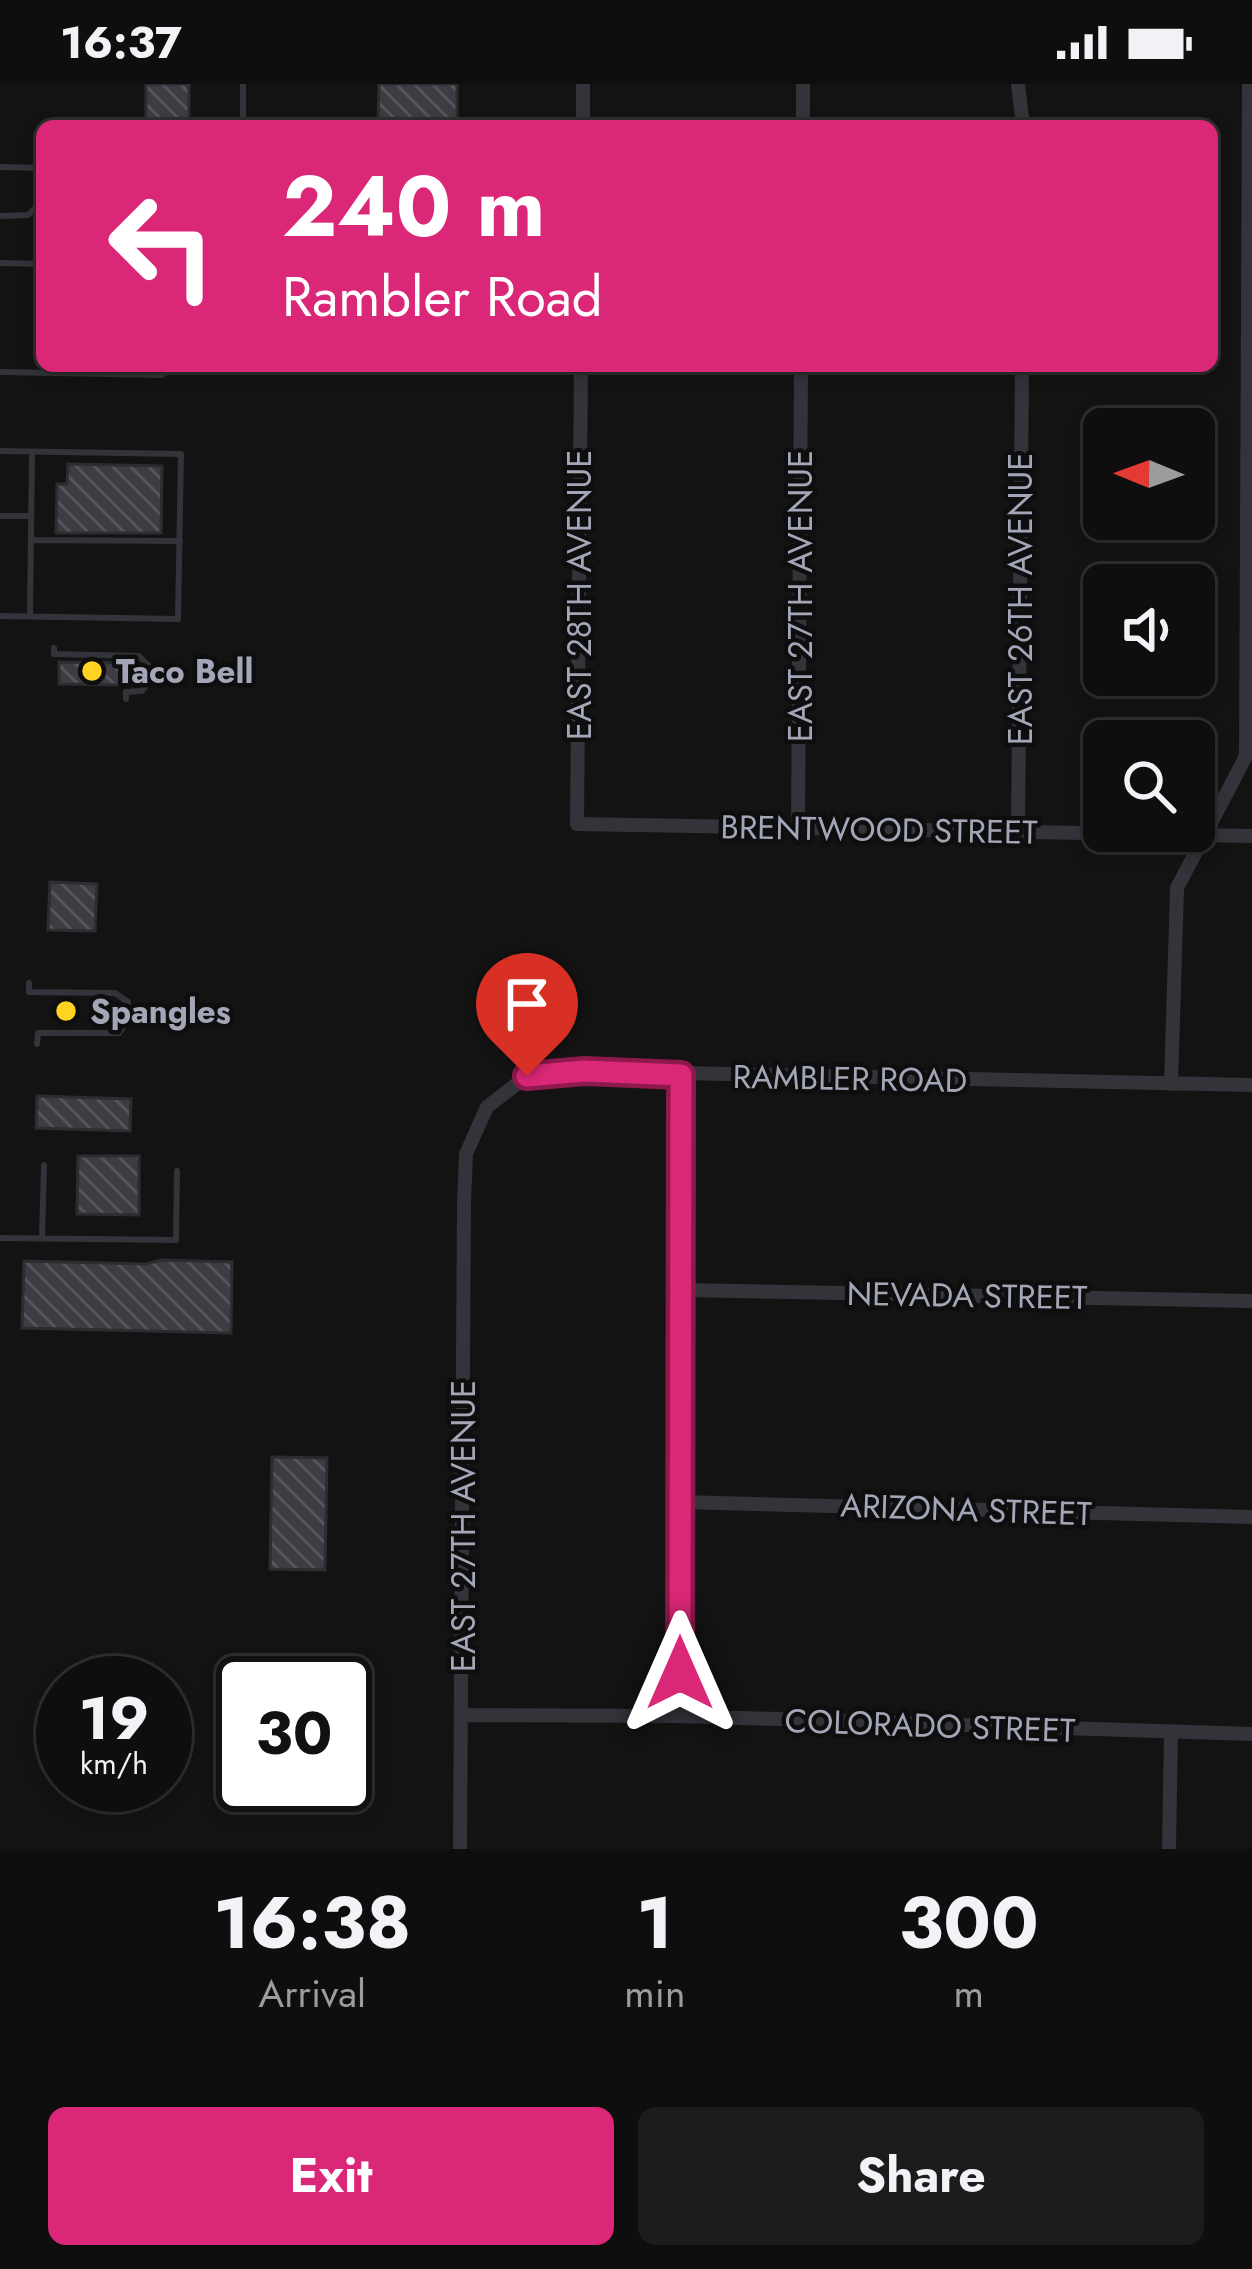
<!DOCTYPE html>
<html lang="en">
<head>
<meta charset="utf-8">
<style>
  :root { --surface:#0e0e0f; --page:#1c1c1d; --text:#f1f3f6; --muted:#9b9c9e; --line:#2e2e2f; --accent:#db2777 }
  body { margin:0; font-family:Jost,sans-serif; background:var(--page); color:var(--text); height:100vh; display:flex; flex-direction:column; font-size:45px; white-space:nowrap }
  * { box-sizing:border-box; margin:0 }
  p { font-size:39px; color:var(--muted) }
  .icon { flex:none; width:66px; height:66px; fill:none; stroke:currentColor; stroke-width:2; stroke-linecap:round; stroke-linejoin:round }
  .map { position:relative; height:1765px; overflow:hidden }
  .panel { display:flex; flex-direction:column; background:var(--surface); flex:1 }
  .panel>* { flex:none }
  .top-card { position:absolute; left:36px; top:36px; width:1182px; height:252px; border-radius:18px; box-shadow:0 6px 18px #0003,0 0 0 3px var(--line); background:#db2777; color:#fff; overflow:hidden }
  .needle { width:78px; rotate:271deg }
  .fabs { position:absolute; left:1083px; top:324px; display:grid; gap:24px }
  .fabs a { display:grid; place-items:center; width:132px; height:132px; border-radius:18px; background:var(--surface); box-shadow:0 6px 18px #0003,0 0 0 3px var(--line); font-size:60px }
  .speed { position:absolute; left:36px; top:1572px; display:flex; gap:24px; font-size:60px; font-weight:700; text-align:center }
  .speed>* { display:grid; place-content:center; width:156px; height:156px; border-radius:50%; background:var(--surface); box-shadow:0 6px 18px #0003,0 0 0 3px var(--line); line-height:1 }
  .speed small { font-size:30px; font-weight:400 }
  .speed .limit { border:6px solid #111; border-radius:18px; background:#fff; color:#111 }
  .pin { position:absolute; display:grid; place-items:center; width:102px; height:102px; color:#fff; margin:-123px -51px; border-radius:50% 50% 50% 0; rotate:-45deg; box-shadow:0 0 12px #0007 }
  .pin .icon { rotate:45deg }
  .me { position:absolute; width:132px; margin:-66px; rotate:0deg; stroke-linejoin:round; filter:drop-shadow(0 0 9px #0008) }
  .turn { display:flex; align-items:center; gap:42px; height:252px; padding:0 48px; font-size:54px }
  .turn .icon { width:156px; height:156px; stroke-width:2.5 }
  .turn b { display:block; font-size:84px; line-height:102px }
  .eta { display:flex; justify-content:space-evenly; align-items:center; height:204px; text-align:center }
  .eta b { font-size:72px; font-weight:700; line-height:84px }
  .action { display:flex; gap:24px; margin-top:auto; padding:24px 48px }
  .action a { flex:1; height:138px; border-radius:18px; background:var(--accent); color:#fff; font-size:48px; font-weight:700; line-height:138px; text-align:center }
  .action a+a { background:var(--page); color:var(--text) }
  .status { display:flex; justify-content:space-between; align-items:center; height:84px; padding:0 60px; background:var(--surface); direction:ltr }
  .status svg { height:33px; fill:currentColor }
  .map>svg:first-child { display:block }
</style>
</head>
<body>
<div class="status"><b>16:37</b><svg viewBox="0 0 49 12"><path d="M0 12V9h3v3zM5 12V6h3v6zM10 12V3h3v9zM15 12V0h3v12zM26 1h20v11H26zM47 4h2v5h-2z"/></svg></div>
<div class="map">
<svg width="1252" height="1765" viewBox="0 0 1252 1765">
  <defs>
    <pattern id="building-back-hatch" width="6" height="6" patternUnits="userSpaceOnUse" patternTransform="scale(3)"><rect width="6" height="6" fill="#3c3c42"/><path d="M-1 5l2 2M0 0l6 6M5-1l2 2" fill="none" stroke="#55555b"/></pattern>
  </defs>
  <rect width="100%" height="100%" fill="#131314"/>
  <path fill="url(#building-back-hatch)" stroke="#2d2c31" stroke-width="3" d="M146 0H189V42H146Z
    M379 0H457V42H378Z
    M68 380 162 382 161 449H56L57 400H67Z
    M59 578 126 579 125 601 59 600Z
    M50 798 97 800 95 847 48 846Z
    M37 1012 131 1015 130 1047 36 1044Z
    M78 1072H139V1131L77 1130Z
    M161 1176 232 1178 231 1249 22 1244 24 1177 146 1180Z
    M272 1373 327 1374 325 1486 270 1485Z"/>
  <g fill="none" stroke-linecap="round" stroke-linejoin="round">
    <path stroke="#33333a" stroke-width="6" d="M243 42V0
      M0 83 42 84
      M0 132 28 131 42 117
      M0 179 42 180
      M0 288 162 291 177 282
      M0 367 181 370 178 535 0 532
      M0 432H31
      M31 456 180 457
      M30 532 32 368
      M54 564V570L139 572 149 582V597L142 607 126 608V615
      M29 899V908L115 909 128 918V936L119 949H38L37 960
      M0 1154 176 1156 177 1087
      M42 1154 44 1081"/>
    <path stroke="#33333a" stroke-width="14" d="M1018 0 1023 42
      M583 42V0
      M803 42V0
      M581 282 577 740 1252 752
      M798 742 801 282
      M1018 748 1022 282
      M1171 1000 1177 804 1246 672 1249 0
      M682 1206 1252 1217
      M680 1418 1252 1433
      M463 1631 679 1632 1252 1650
      M679 1632 681 991
      M460 1765 464 1118 466 1070 487 1023 527 992 585 987 1252 1001
      M1169 1765 1171 1649"/>
  </g>
  <g fill="none" stroke-linecap="round" stroke-linejoin="round">
    <defs>
      <path id="route" d="M527 992 585 987 681 991 680 1589"/>
    </defs>
    <use href="#route" stroke="#8e194d" stroke-width="30"/>
    <use href="#route" stroke="#db2777" stroke-width="21"/>
  </g>
  <g fill="#ffd320" stroke="#0e0e0f" stroke-width="4.5">
    <circle cx="92" cy="587" r="12"/>
    <circle cx="66" cy="927" r="12"/>
  </g>
  <g text-anchor="middle" stroke-width="9" stroke-linejoin="round" paint-order="stroke">
    <g font-size="33" fill="#a3a6b6" stroke="#0e0e0f">
      <text transform="translate(579 511) rotate(-90)" y="12">EAST 28TH AVENUE</text>
      <text transform="translate(800 512) rotate(-90)" y="12">EAST 27TH AVENUE</text>
      <text transform="translate(1020 515) rotate(-90)" y="12">EAST 26TH AVENUE</text>
      <text transform="translate(879 745) rotate(1)" y="12">BRENTWOOD STREET</text>
      <text transform="translate(850 994) rotate(1)" y="12">RAMBLER ROAD</text>
      <text transform="translate(967 1211) rotate(1)" y="12">NEVADA STREET</text>
      <text transform="translate(966 1425) rotate(2)" y="12">ARIZONA STREET</text>
      <text transform="translate(463 1442) rotate(-90)" y="12">EAST 27TH AVENUE</text>
      <text transform="translate(930 1641) rotate(2)" y="12">COLORADO STREET</text>
    </g>
    <g font-size="33" font-weight="bold" fill="#a3a6b6" stroke="#0e0e0f" text-anchor="start">
      <text x="116" y="599">Taco Bell</text>
      <text x="90" y="939">Spangles</text>
    </g>
  </g>
</svg>
<div class="fabs">
<a><svg class="needle" viewBox="-14 -14 28 28"><path d="M0-13l5 13h-10z" fill="#e53935"/><path d="M0 13l5-13h-10z" fill="#9b9c9e"/></svg></a>
<a><svg class="icon" aria-label="sound" viewBox="0 0 24 24"><path d="M4 9h4l5-4v14l-5-4H4zM17 9q2 3 0 6"/></svg></a>
<a><svg class="icon" aria-label="search" viewBox="0 0 24 24"><circle cx="10" cy="10" r="6"/><path d="M15 15l6 6"/></svg></a>
</div>
<div class="speed"><div>19<small>km/h</small></div><div class="limit">30</div></div>
<div class="pin" style="left:527px;top:992px;background:#d93025"><svg class="icon" aria-label="arrive" viewBox="0 0 24 24"><path d="M6 21V4h12l-3 4 3 4H6"/></svg></div>
<svg class="me" style="left:680px;top:1589px" viewBox="-20 -20 40 40"><path d="M0-17L14 15 0 8-14 15z" fill="#db2777" stroke="#fff" stroke-width="4"/></svg>
<div class="top-card">
<div class="turn"><svg class="icon" aria-label="left" viewBox="0 0 24 24"><path d="M17 20v-9H6M10 6l-5 5 5 5"/></svg><div><b>240 m</b>Rambler Road</div></div>
</div>
</div>
<section class="panel">
<div class="eta">
<div><b>16:38</b><p>Arrival</p></div>
<div><b>1</b><p>min</p></div>
<div><b>300</b><p>m</p></div>
</div>
<div class="action"><a>Exit</a><a>Share</a></div>
</section>
</body>
</html>
